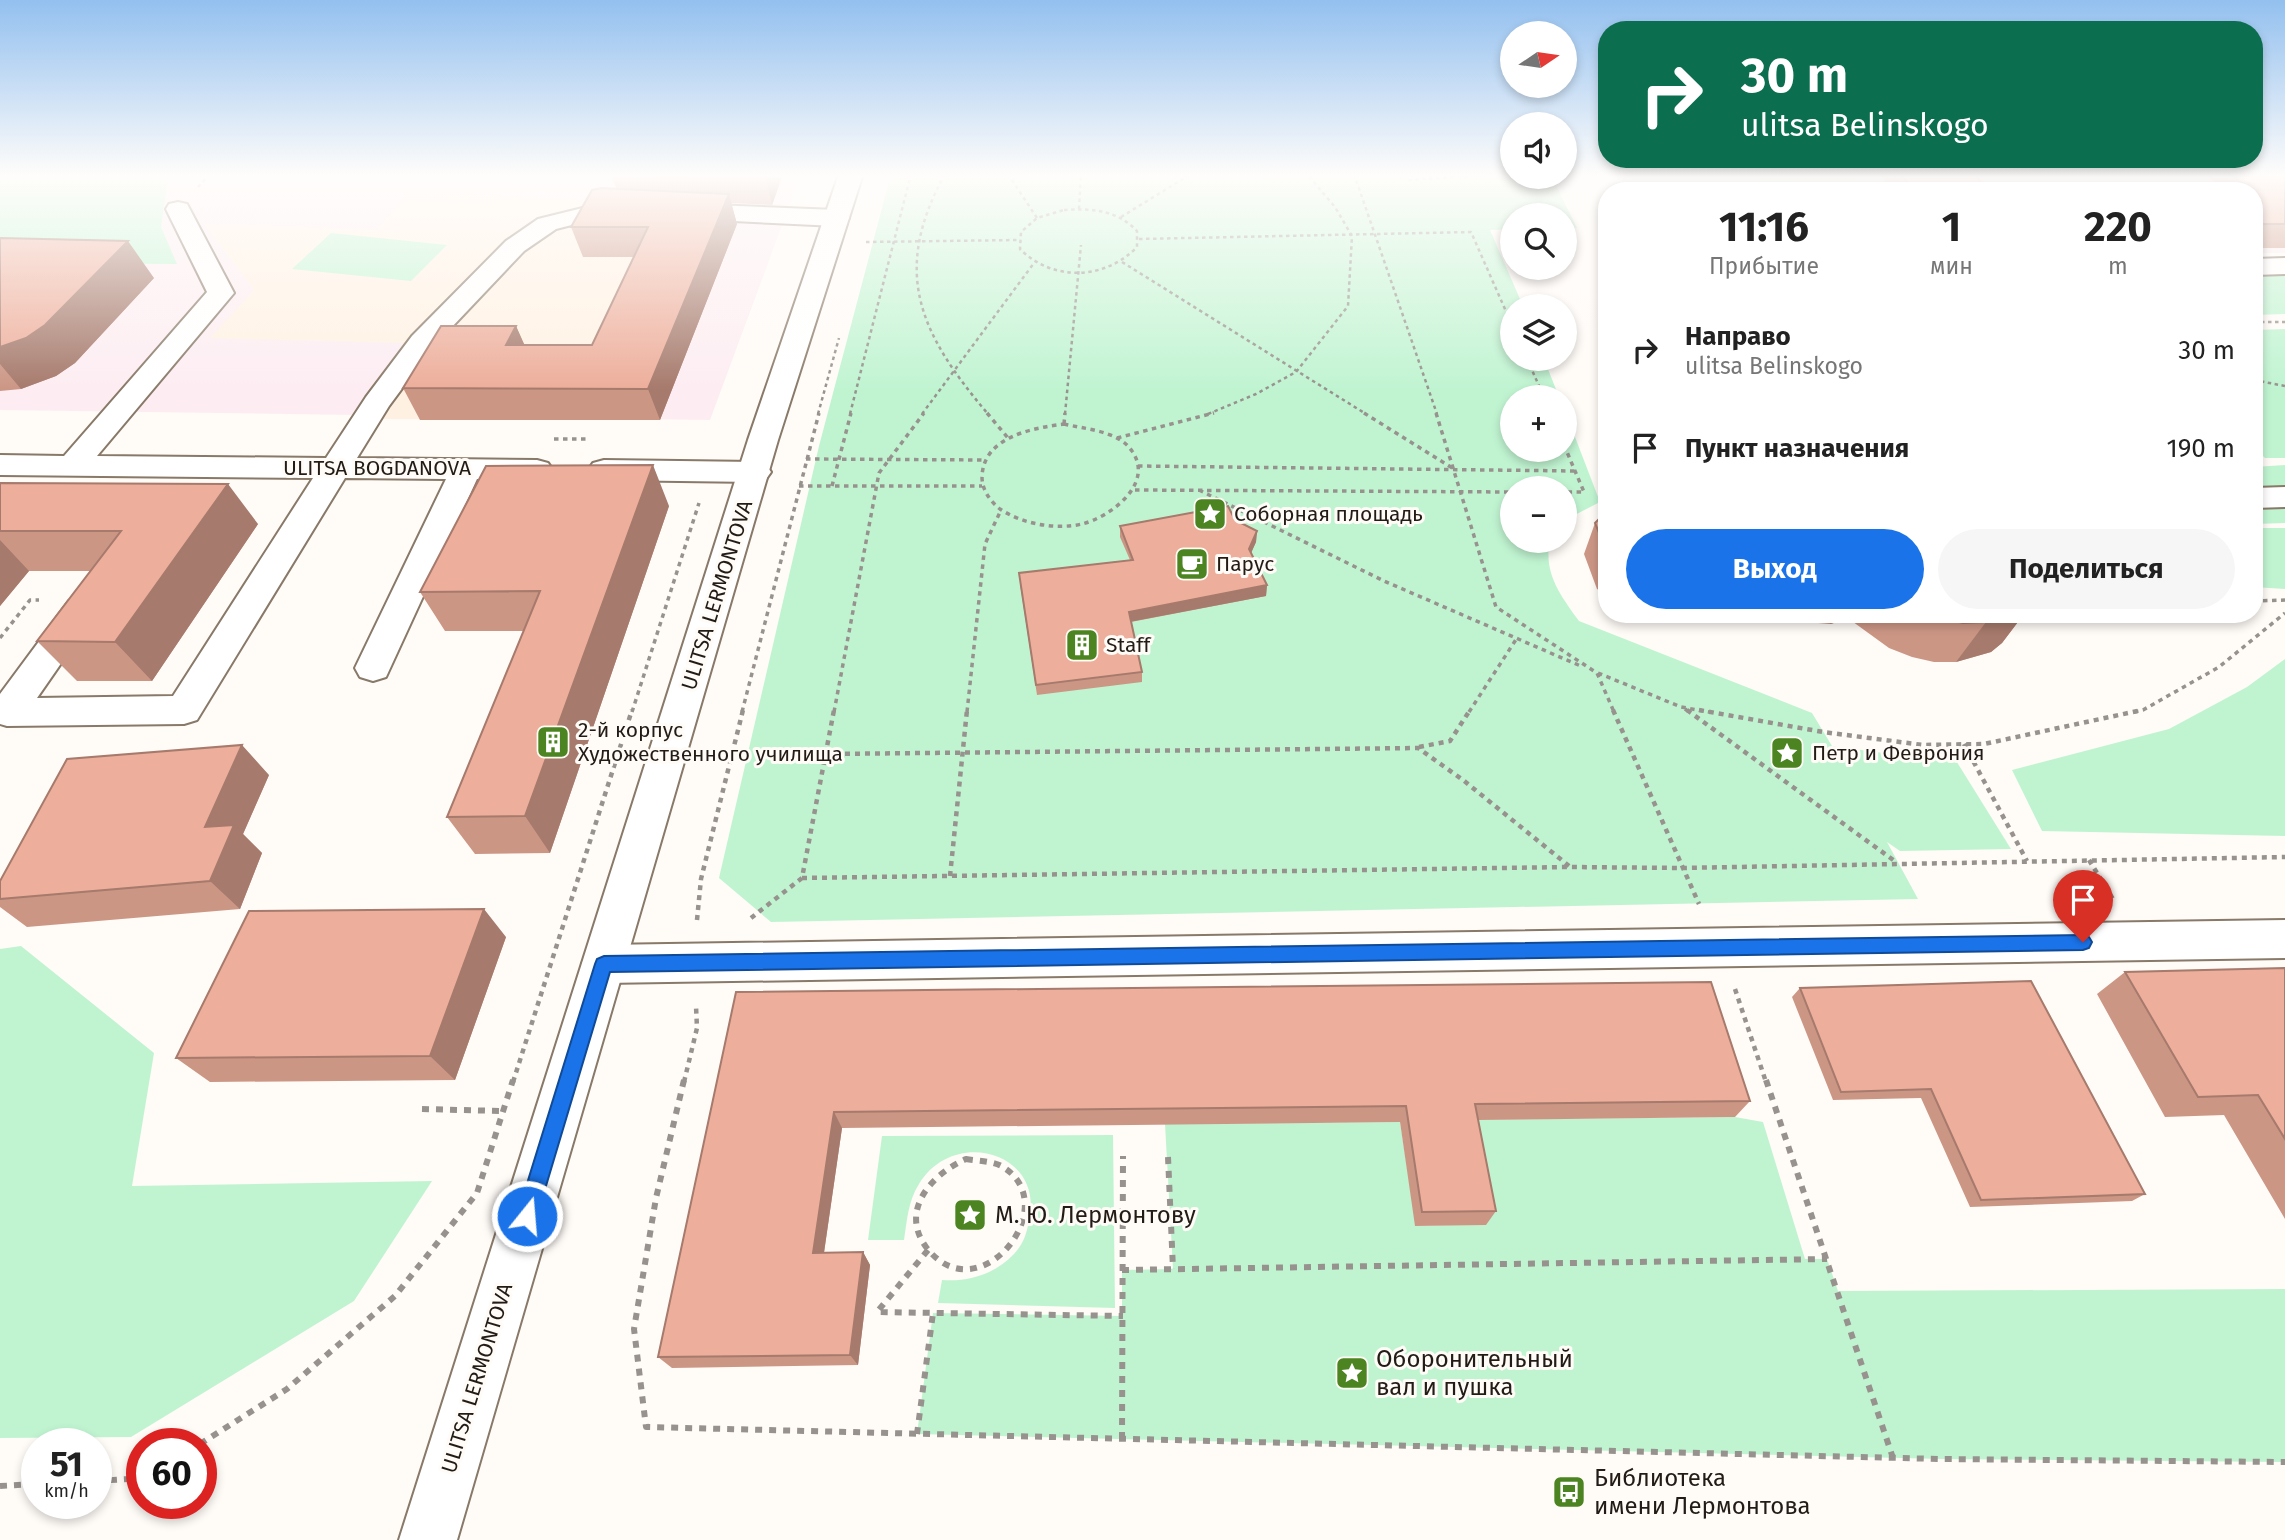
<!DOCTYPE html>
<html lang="ru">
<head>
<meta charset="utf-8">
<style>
  :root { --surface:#fff; --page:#f6f6f6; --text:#222; --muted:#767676; --accent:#1a73e8 }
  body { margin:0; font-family:"Fira Sans",sans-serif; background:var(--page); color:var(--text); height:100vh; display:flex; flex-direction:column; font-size:26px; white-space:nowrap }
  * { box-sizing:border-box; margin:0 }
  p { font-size:23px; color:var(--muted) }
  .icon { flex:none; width:38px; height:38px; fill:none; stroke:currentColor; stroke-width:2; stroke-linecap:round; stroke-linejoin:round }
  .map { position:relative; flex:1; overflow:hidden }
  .side { position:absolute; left:1598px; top:182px; width:665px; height:441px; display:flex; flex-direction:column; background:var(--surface); border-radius:28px; box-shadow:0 4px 10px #0003 }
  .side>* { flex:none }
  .guide { position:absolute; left:1598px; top:21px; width:665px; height:147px; border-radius:28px; box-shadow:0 4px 10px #0003; background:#0b6e4f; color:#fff; overflow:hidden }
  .needle { width:46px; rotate:77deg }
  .tools { position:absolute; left:1500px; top:21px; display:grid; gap:14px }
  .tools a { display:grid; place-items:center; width:77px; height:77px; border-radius:50%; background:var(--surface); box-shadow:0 4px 10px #0003; font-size:35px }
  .speed { position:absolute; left:21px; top:1428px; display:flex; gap:14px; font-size:35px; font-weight:700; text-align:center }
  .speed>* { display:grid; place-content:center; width:91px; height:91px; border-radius:50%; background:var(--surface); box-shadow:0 4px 10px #0003; line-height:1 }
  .speed small { font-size:18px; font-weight:400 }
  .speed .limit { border:10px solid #d22; background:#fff; color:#111 }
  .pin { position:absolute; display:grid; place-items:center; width:60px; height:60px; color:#fff; margin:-72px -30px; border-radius:50% 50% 50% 0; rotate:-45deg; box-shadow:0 0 7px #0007 }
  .pin .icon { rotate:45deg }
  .me { position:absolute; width:77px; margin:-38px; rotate:17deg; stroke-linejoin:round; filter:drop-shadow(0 0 5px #0008) }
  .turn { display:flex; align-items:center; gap:24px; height:147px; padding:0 28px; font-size:32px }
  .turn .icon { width:91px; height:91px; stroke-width:2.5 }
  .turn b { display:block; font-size:49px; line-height:60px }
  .eta { display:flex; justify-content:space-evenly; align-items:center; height:119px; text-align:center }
  .eta b { font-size:42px; font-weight:700; line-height:49px }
  .button { display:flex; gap:14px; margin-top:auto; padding:14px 28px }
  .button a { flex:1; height:80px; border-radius:42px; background:var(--accent); color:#fff; font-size:28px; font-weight:700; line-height:80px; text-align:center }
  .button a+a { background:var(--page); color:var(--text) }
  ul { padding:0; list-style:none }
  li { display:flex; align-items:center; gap:21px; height:98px; padding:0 28px }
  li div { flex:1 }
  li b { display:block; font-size:26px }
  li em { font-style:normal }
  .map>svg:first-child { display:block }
</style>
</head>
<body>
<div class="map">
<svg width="2285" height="1540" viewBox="0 0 2285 1540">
  <rect width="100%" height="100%" fill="#fffbf7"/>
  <path fill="#fdedf2" d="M0 174H801L710 420 0 410Z
    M1827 174H2285V253H2254V191H1841Z"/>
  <path fill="#fff1e2" d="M410 191 596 201 583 224H737L659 420 352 419 406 343 210 338 254 290 204 224 377 230Z"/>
  <path fill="#c0f4d1" d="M0 174H171L168 178 161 227 177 264 0 263Z
    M891 174H1512V177H1552L1577 228H1565L1564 215H1512V229L1490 230 1523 306H1512V359H1544L1559 397H1512V450H1564L1565 411 1600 502 1565 520 1564 488H1512V541H1550C1543 573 1561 596 1579 621L1812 713 1832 746 1920 758 1955 759 2011 849 1900 851 1887 842 1918 899 771 922 719 878 819 446Z
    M1752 174H1856L1865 191H1764Z
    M331 233 447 245 411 281 292 269Z
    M2285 276V314L2254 315V276Z
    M2285 329V458H2265L2254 447V330Z
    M2285 465V523L2254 524V467Z
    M2254 528H2285V589L2254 587Z
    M2285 659V836L2042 831 2012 770 2169 729 2247 687Z
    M21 946 154 1053 132 1186 432 1181 354 1301 131 1437 0 1438V949Z
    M1735 1117 1763 1122 1805 1259H1827L1838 1291 2285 1289V1462L1942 1459 917 1434 933 1313 1122 1316V1270L1173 1269 1165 1124 1400 1122 1416 1226 1486 1224 1467 1120Z
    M1113 1135 1115 1308 938 1303 942 1280C969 1282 995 1274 1014 1254 1024 1243 1026 1235 1029 1221 1045 1151 953 1127 919 1184 908 1201 907 1221 904 1240H868L882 1136Z"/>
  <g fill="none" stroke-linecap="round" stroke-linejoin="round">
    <defs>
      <path id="minor" d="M611 201 836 210 845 213 849 218 845 223 836 226 611 215 556 229 524 251 432 348 389 406 357 458 537 460 548 463 553 470 548 477 537 480 477 479 386 677 373 681 360 677 355 668 446 479 345 478 197 720 184 724 7 726 0 724V694L69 601 81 598 93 601 98 610 37 698 173 696 313 478 0 475V455L64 456 207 292 166 209 169 204 178 202 187 204 234 293 97 456 326 458 366 397 412 336 506 241 538 219Z
        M2285 258V274L2254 275V259Z
        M604 460 755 462 766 465 771 472 766 479 755 482 604 480 593 477 588 470 593 463Z
        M2285 487V507L2254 508V488Z
        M2285 920V958L604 983 589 978 582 964 589 950 604 945Z"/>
      <path id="major" d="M839 174H863L778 440 457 1540H399L748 440Z"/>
    </defs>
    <use href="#minor" stroke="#887968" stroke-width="4"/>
    <use href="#major" stroke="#887968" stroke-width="4"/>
    <path stroke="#97928d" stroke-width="2.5" stroke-dasharray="3.5 3.5" stroke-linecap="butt" d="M945 174C890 273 921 335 988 414
      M1008 174 1037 218
      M1354 174 1437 414
      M1405 174 1408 180 1502 174
      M198 187 210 174
      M1079 209 1081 174
      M1064 210C1092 208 1117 210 1137 231V247C1105 280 1053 282 1020 249L1021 232 1037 218Z
      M1121 217 1191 174
      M1139 239 1471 232 1512 325
      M866 242 1018 240
      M1122 262 1366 414
      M2254 322H2285
      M1527 359 1544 397
      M2254 380 2285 386
      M818 414 839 338
      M850 414 911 174
      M922 414 1034 263
      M1065 414 1081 245
      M1208 414 1256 394 1296 372 1348 306 1352 236 1335 207 1307 174"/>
    <path stroke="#97928d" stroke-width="3.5" stroke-dasharray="4.5 4.5" stroke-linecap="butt" d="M987 413 1008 438
      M1364 413 1454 469
      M1436 413 1496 607 1597 673 1614 712
      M1064 424C1085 429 1119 431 1132 451 1155 484 1110 517 1082 524 1056 530 1022 524 1000 509 990 501 982 490 982 477 983 437 1032 428 1064 424Z
      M1064 424 1065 413
      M1117 438 1214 413
      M554 439H587
      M1564 445 1584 492H1564
      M806 459 986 460
      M1138 466 1576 471
      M799 486H982
      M832 486 851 413
      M1135 490 1512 492
      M1199 490 1384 581 1583 667
      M2254 601 2285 600
      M0 638 30 600H39
      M1598 673 1681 707 1709 712
      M1685 709 1689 712
      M632 712 699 503
      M742 712 819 413
      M834 712 879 473 924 413
      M967 712 985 544 1001 510
      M1469 712 1517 638
      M2134 712 2143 710 2219 667 2285 613"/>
    <path stroke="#97928d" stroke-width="4.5" stroke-dasharray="5 5" stroke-linecap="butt" d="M1613 710 1699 904
      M1687 710 1896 862
      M1699 710 1823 732 1923 745 1984 744 2142 710
      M1964 744 2027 861
      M1419 747 1450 741 1470 710
      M825 754 1418 748 1463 780 1569 866
      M2089 860 2113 899
      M950 876 967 710
      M802 878 1569 867 1681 868 2285 857
      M751 918 802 878 834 710
      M697 920 701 879 743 710
      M1735 989 1766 1082
      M513 1082 632 710
      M684 1082 697 1028 696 1006"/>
    <path stroke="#97928d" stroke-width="6" stroke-dasharray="7 7" stroke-linecap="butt" d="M684 1080 656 1198 634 1329 646 1427 1942 1459 2285 1462
      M1766 1080 1893 1458
      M422 1109 501 1111
      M1168 1157 1173 1269
      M966 1159C977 1161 994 1161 1003 1167 1066 1206 978 1316 926 1247 899 1210 932 1174 966 1159Z
      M928 1250 877 1312 1123 1316
      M1122 1270 1827 1259
      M917 1434 933 1313
      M1122 1439 1123 1156
      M200 1444 287 1389 395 1296 477 1193 513 1080
      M96 1481 128 1479 142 1473
      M0 1486 37 1484"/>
    <use href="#minor" fill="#fff" fill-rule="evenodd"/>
    <use href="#major" fill="#fff" fill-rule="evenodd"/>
  </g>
  <path fill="#cc9685" d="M611 174H783L772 205 731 203 737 224 660 420H420L403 388 516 326 524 345H592L634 257H583L571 227 616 188Z
    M1887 174H1974L1984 186 2209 187 2214 181 2204 174H2285V248H2254V191H1884L1881 186Z
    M0 238 154 278 75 363 56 376 21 389 0 391Z
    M0 483 258 524 152 681H77L37 641 91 571H29L0 606Z
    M669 506 550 853 475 854 447 817 524 631H445L420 592Z
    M1606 512V594L1597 589 1584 554 1595 523Z
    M1235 520 1257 531 1256 542 1251 553 1267 585 1266 596 1131 622 1142 672V682L1037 695 1020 584 1130 560 1120 537V526Z
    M1804 614H2024L2002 643 1991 652 1956 662H1934L1912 657 1889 648 1849 619 1830 624 1818 623 1806 617Z
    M269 775 243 834 262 853 240 909 27 927 0 907V899Z
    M506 937 455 1080 210 1082 176 1058Z
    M2285 968V1219L2224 1115 2165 1117 2097 994 2125 972Z
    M1800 988 2145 1194 2132 1201 1970 1207 1921 1098 1833 1100 1792 997Z
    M736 992 1750 1101 1735 1117 1478 1120 1496 1211 1486 1225 1415 1226 1400 1122 842 1128 824 1253 863 1252 870 1265 858 1365 672 1368 658 1357Z"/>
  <path fill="#a67a6c" d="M765 174H783L772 205 765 175Z
    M729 194 737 224 660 420 648 389Z
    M128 241 154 278 75 363 56 376 21 389 0 364V347Z
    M516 326 530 357 506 345Z
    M653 465 669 506 550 853 525 816Z
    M228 484 258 524 152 681 115 642Z
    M1257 531 1256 542 1248 560 1249 549Z
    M0 540 29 571 0 606Z
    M1267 585 1266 596 1129 622V612Z
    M1836 614H1852L1849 619 1830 624Z
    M2011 614H2024L2002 643 1991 652 1956 662 1986 622Z
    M242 745 269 775 243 834 262 853 240 909 210 881 205 827Z
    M484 909 506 937 455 1080 430 1056Z
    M834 1112 842 1128 822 1266 813 1253Z
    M863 1252 870 1265 858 1365 850 1355Z"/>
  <path fill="#edae9b" stroke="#a67a6c" stroke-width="2" d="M1901 174H1974L1984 186 2248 188 2231 174H2285V224H2254V191H1914Z
    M601 188 729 194 648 389 403 388 441 326H516L506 345H592L648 227H571L592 190Z
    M0 238 128 241 45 325 26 338 0 347Z
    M653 465 525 816 447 817 540 591 420 592 486 466Z
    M0 483 228 484 115 642 37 641 121 531H0Z
    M1228 506 1235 520 1257 531 1249 549 1267 585 1129 612 1142 672 1036 685 1019 573 1133 560 1120 526Z
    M1606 512V550L1595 523Z
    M1932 614H2015L1986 622 1963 623 1940 617Z
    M242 745 205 827 234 825 210 881 0 899V881L67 759Z
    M484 909 430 1056 176 1058 249 911Z
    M2285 968V1139L2258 1095 2198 1097 2125 972Z
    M2031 981 2145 1194 1981 1200 1931 1089 1841 1092 1800 988Z
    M1711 982 1750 1101 1475 1104 1496 1211 1422 1212 1406 1106 834 1112 813 1253 863 1252 850 1355 658 1357 736 992Z"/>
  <linearGradient id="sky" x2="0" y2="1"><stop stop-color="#93c0ef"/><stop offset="0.45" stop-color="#fffdfb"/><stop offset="1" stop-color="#fffdfb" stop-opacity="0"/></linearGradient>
  <rect width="2285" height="390" fill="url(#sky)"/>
  <path fill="#1a73e8" stroke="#114b97" stroke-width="2" d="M2083 935 2089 937 2092 942 2089 948 2083 950 610 972 537 1216 534 1223 527 1226 520 1223 517 1216 595 964 597 959 604 956Z"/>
  <defs>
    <symbol id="sight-square" viewBox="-11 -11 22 22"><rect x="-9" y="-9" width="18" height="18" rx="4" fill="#4b8420" stroke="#fffbf7"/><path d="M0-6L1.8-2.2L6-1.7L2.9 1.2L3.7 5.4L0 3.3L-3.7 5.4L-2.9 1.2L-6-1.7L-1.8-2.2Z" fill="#fff"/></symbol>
    <symbol id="cafe-square" viewBox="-11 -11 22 22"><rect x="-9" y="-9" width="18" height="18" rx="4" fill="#4b8420" stroke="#fffbf7"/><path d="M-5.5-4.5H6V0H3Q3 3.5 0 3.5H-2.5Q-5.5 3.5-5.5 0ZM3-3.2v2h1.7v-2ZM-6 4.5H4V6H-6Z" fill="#fff"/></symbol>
    <symbol id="building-square" viewBox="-11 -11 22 22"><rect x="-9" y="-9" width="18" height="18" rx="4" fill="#4b8420" stroke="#fffbf7"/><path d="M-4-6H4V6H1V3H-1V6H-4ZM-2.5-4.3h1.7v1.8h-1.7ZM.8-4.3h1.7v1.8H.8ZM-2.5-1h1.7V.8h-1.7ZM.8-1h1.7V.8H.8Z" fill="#fff"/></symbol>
    <symbol id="bus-square" viewBox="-11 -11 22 22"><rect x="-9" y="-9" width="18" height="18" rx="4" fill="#4b8420" stroke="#fffbf7"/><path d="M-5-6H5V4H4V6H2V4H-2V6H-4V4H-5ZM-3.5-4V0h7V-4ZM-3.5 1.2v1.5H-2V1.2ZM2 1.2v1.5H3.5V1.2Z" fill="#fff"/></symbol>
  </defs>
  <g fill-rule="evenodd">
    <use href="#sight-square" x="1191" y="495" width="38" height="38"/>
    <use href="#cafe-square" x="1173" y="545" width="38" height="38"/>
    <use href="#building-square" x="1063" y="626" width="38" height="38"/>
    <use href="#building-square" x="534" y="723" width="38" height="38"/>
    <use href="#sight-square" x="1768" y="734" width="38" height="38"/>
    <use href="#sight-square" x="951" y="1196" width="38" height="38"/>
    <use href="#sight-square" x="1333" y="1354" width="38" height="38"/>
    <use href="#bus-square" x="1550" y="1473" width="38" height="38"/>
  </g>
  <g text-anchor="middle" stroke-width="6" stroke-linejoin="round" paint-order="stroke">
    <g font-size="21" fill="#231c16" stroke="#fffbf7">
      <text x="377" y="475">ULITSA BOGDANOVA</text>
      <text transform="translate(717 595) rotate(-73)" y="7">ULITSA LERMONTOVA</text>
      <text transform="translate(477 1378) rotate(-73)" y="7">ULITSA LERMONTOVA</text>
    </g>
    <g font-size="21" fill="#231c16" stroke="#fffbf7" text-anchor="start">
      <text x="1234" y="521">Соборная площадь</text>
      <text x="1216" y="571">Парус</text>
      <text x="1106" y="652">Staff</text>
      <text x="578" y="737">2-й корпус<tspan x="578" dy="24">Художественного училища</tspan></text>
      <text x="1812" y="760">Петр и Феврония</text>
    </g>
    <g font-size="24" fill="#231c16" stroke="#fffbf7" text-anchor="start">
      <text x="995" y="1223">М. Ю. Лермонтову</text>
      <text x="1376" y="1367">Оборонительный<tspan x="1376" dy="28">вал и пушка</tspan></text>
      <text x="1594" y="1486">Библиотека<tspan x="1594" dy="28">имени Лермонтова</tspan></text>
    </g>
  </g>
</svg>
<div class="tools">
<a><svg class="needle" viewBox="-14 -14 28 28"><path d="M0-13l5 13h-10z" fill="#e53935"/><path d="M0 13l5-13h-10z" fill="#767676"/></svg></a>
<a><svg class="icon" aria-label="sound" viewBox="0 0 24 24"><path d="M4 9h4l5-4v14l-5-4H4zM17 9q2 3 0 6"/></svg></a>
<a><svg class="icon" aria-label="search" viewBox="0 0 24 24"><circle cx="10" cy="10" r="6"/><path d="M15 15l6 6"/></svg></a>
<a><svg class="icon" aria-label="layers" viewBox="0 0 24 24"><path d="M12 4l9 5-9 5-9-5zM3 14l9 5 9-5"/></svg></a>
<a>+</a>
<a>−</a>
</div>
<div class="speed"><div>51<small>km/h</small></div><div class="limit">60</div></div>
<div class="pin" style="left:2083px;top:942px;background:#d93025"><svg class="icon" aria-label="arrive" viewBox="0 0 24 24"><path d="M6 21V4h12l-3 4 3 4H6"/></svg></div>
<svg class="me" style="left:527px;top:1216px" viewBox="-20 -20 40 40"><circle r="17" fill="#1a73e8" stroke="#fff" stroke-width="3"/><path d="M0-11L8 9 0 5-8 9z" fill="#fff"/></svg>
<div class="guide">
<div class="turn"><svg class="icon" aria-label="right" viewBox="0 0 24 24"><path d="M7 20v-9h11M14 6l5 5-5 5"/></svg><div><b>30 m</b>ulitsa Belinskogo</div></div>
</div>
<section class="side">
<div class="eta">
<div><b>11:16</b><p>Прибытие</p></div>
<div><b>1</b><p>мин</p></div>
<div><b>220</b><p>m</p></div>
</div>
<ul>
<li><svg class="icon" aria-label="right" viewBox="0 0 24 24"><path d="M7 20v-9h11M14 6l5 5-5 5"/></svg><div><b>Направо</b><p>ulitsa Belinskogo</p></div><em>30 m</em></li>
<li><svg class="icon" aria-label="arrive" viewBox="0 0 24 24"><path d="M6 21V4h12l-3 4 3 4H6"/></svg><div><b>Пункт назначения</b></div><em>190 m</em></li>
</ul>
<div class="button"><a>Выход</a><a>Поделиться</a></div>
</section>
</div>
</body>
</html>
